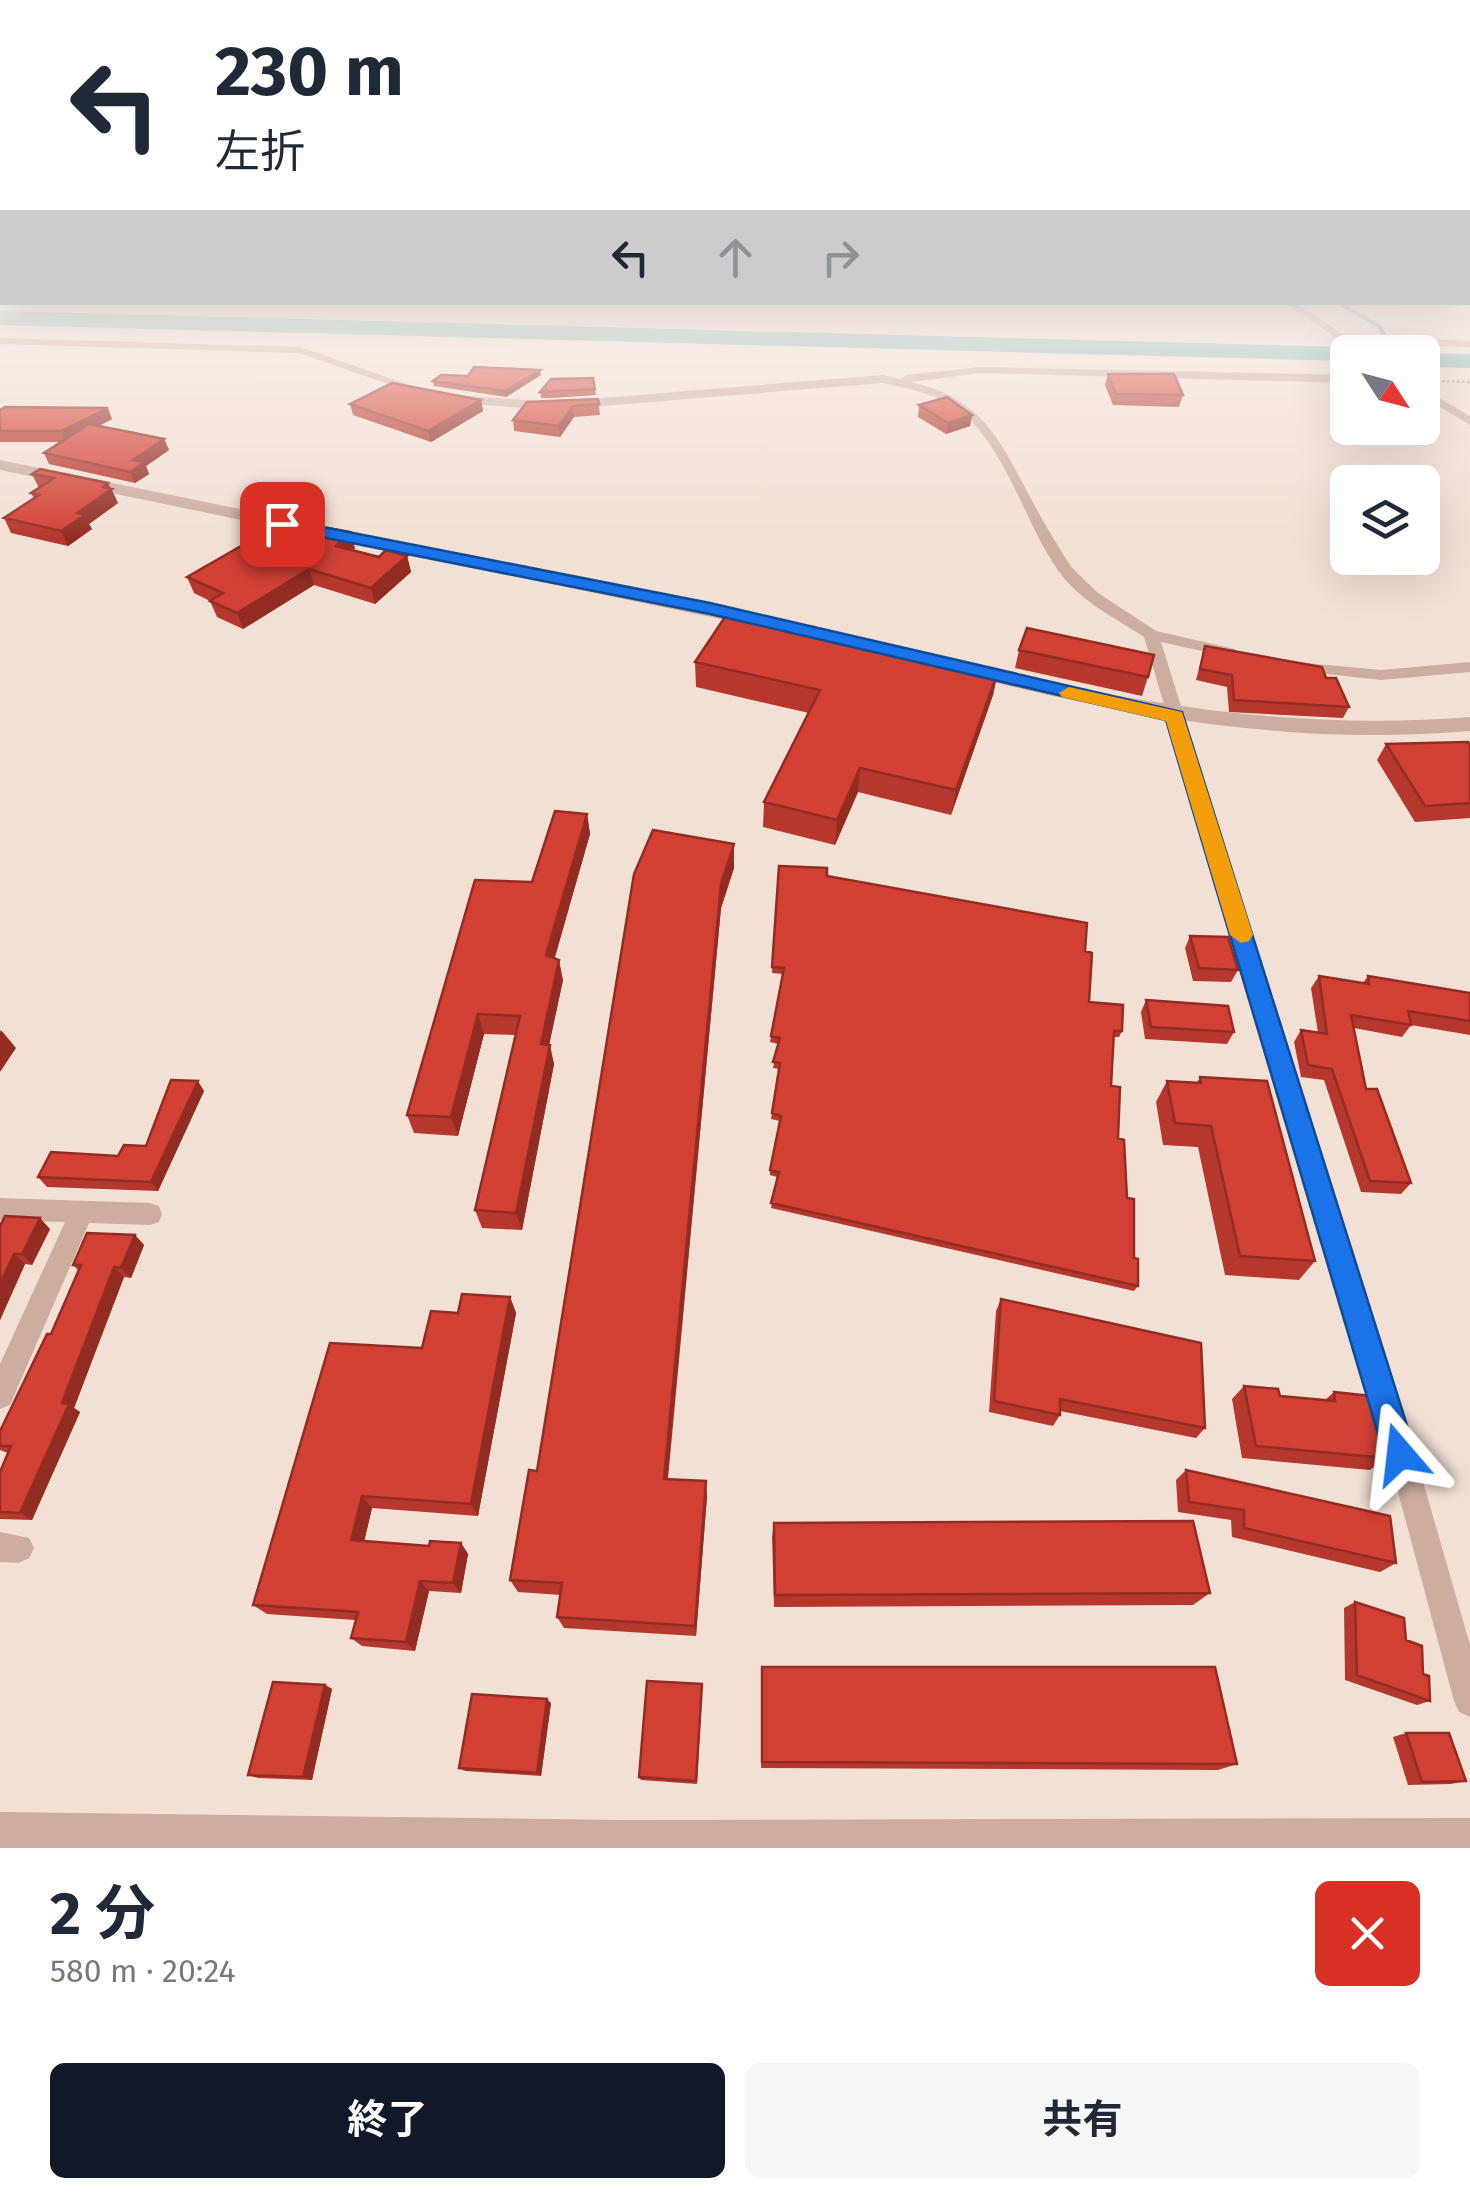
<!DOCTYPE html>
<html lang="ja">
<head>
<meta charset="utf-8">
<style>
  :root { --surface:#fff; --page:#f6f6f7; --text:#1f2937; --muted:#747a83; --accent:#111827 }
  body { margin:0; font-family:"Fira Sans","Noto Sans JP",sans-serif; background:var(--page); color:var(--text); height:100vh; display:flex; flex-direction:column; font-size:38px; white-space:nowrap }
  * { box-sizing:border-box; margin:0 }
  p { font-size:32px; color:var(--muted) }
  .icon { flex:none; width:55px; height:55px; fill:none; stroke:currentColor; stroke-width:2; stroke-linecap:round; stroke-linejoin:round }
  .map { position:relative; height:1848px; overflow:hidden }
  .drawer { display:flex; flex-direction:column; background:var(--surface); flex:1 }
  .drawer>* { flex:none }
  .banner { position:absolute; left:0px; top:0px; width:1470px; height:305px; box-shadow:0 10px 40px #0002; background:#fff; color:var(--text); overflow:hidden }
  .needle { width:65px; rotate:126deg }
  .controls { position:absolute; left:1330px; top:335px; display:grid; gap:20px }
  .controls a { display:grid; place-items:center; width:110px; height:110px; border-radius:15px; background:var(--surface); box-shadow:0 10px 40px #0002; font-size:50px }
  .pin { position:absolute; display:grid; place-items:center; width:85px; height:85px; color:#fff; margin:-42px; border-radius:20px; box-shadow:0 5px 15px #0006 }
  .me { position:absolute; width:110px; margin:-55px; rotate:343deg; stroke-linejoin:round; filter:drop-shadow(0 0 8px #0008) }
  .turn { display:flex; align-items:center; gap:35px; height:210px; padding:0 50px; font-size:45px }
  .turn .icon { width:130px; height:130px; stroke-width:2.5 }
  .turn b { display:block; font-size:70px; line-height:85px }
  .lanes { display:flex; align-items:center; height:95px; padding:0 50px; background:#0003; justify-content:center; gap:50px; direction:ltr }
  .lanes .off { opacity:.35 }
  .round { display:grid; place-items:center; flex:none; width:105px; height:105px; border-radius:15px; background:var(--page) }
  .headline { display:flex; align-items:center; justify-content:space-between; height:170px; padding:0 50px }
  h1 { font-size:60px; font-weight:700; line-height:75px }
  .action { display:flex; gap:20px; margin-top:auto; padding:20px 50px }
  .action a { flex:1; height:115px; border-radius:15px; background:var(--accent); color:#fff; font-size:40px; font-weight:700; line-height:115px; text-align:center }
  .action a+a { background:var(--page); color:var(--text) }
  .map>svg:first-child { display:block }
</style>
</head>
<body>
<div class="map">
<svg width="1470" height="1848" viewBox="0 0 1470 1848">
  <rect width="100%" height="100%" fill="#f3e0d5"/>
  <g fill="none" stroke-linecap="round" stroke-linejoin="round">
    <path stroke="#71b2aa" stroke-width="4" d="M1337 302 1379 326 1385 337
      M1391 347 1396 352"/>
    <path fill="#71b2aa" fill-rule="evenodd" d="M0 311 1348 347 1359 352H1348V361L0 325Z
      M1422 353 1470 354V368L1422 367Z"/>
    <path stroke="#b8968a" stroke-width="2.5" stroke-dasharray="2.5 2.5" stroke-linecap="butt" d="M1437 381 1470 382"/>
    <path fill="#ccada0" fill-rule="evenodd" d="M1282 302H1295L1344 335 1470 341V347L1355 342 1358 345 1352 348Z
      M0 338 300 347 433 393 423 396 299 353 0 344Z
      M980 367 1348 375V383L980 373 911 382C987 399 1002 446 1036 508 1047 528 1059 548 1071 567L1098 593 1156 631 1235 649 1237 652 1229 657 1161 642 1426 1492 1470 1645V1717L1459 1712 1454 1701 1398 1492 1144 637C1117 619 1084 603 1063 577 1023 526 1006 437 949 404 929 392 905 388 883 383L552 410 456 403 450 399 456 395 552 402 883 375 900 379 906 375Z
      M1422 388 1470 416V425L1422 396Z
      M1296 662 1381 670 1470 662V672L1381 680 1290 670V664Z
      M0 1198 150 1203 159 1206 162 1214 159 1222 150 1225 89 1223 10 1405 0 1409V1364L65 1222 0 1220Z
      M0 1532 29 1538 34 1548 29 1558 19 1563 0 1562Z"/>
    <path fill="#ccada0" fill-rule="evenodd" d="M0 460 788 621 798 627 788 633 0 470Z
      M964 663C1136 704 1293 731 1470 717V731C1291 746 1130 717 957 673L954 669Z
      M0 1812 621 1820 1470 1818V1848H0Z"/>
  </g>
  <path fill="#b5372d" d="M1108 374 1183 395 1179 407 1113 405 1105 385Z
    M541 375 506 397 434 386 433 381Z
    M595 389 596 395 552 398H541L540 392Z
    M598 399 600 415 574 417 560 437 514 431 513 420Z
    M481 400 483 411 431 442 353 415 350 404Z
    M919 405 972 415 970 426 946 434 918 417Z
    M0 410 112 419 99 426 164 439 169 450 146 466 149 474 135 483 49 464 44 453 60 442H0Z
    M32 474 111 488 118 503 89 524 92 529 68 546 11 533 4 518 34 498 31 493 39 488Z
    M355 548 353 550 379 557 407 556 411 572 375 604 314 585 243 629 217 617 210 601 194 593 187 577Z
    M1205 646 1349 707 1343 718 1229 712 1227 687 1196 680Z
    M1019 650 1148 677 1142 696 1015 668Z
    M695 662 998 671 993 695 951 815 858 792 835 845 763 827 764 802 809 713 696 687Z
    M1386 744 1470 745V818L1415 822 1377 760Z
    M587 814 590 834 554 958 563 980 549 1045 554 1064 522 1230 482 1228 475 1210 515 1035 484 1034 458 1136 414 1133 407 1115 532 882Z
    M779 866 827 876 1085 951 1089 1002 1122 1031 1119 1037H1113L1111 1086 1127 1198 1138 1286 1134 1291 771 1208 777 1177 770 1175V1170L780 1121 771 1119 779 1069 773 1068 778 1044 770 1042 783 974 772 973Z
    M734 868 721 908 668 1479 707 1496 696 1636 564 1628 557 1617 561 1595 518 1592 510 1580 537 1471 634 874Z
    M1190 936 1238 970 1231 982 1193 981 1185 948Z
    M1319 976 1363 983 1368 976 1470 993V1035L1411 1025 1402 1037 1354 1028 1366 1089 1411 1183 1401 1194 1361 1192 1324 1080 1301 1077 1294 1042 1301 1030 1318 1033 1311 988Z
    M1146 1000 1234 1032 1227 1044 1145 1039 1141 1012Z
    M1200 1077 1315 1261 1299 1280 1225 1275 1198 1147 1163 1145 1156 1102 1167 1081 1197 1083Z
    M204 1091 158 1191 47 1187 38 1177 118 1156 146 1146Z
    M0 1226 50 1229 32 1265 25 1264 0 1320Z
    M135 1235 144 1245 131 1278 124 1277 74 1408 80 1412 32 1520 0 1519V1472L8 1453 0 1450V1431L51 1334 78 1270 73 1265Z
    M510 1297 516 1313 478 1516 372 1508 364 1541 429 1546 461 1543 468 1554 461 1593 429 1591 415 1651 362 1646 351 1638 355 1620 267 1614 253 1605 422 1348 458 1313Z
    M1001 1299 1205 1428 1196 1438 1060 1411V1415L1053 1426 989 1412 996 1311Z
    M1244 1386 1280 1396 1325 1400 1334 1392 1386 1458 1370 1470 1242 1458 1232 1399Z
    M1186 1470 1396 1563 1380 1572 1232 1537 1231 1520 1178 1512 1176 1480Z
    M774 1523 1210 1593 1193 1605 774 1607 772 1537Z
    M1355 1602 1406 1640 1423 1674 1430 1701 1417 1705 1345 1680 1344 1608Z
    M762 1667 1237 1764 1218 1770 761 1768Z
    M325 1685 332 1689 312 1780 258 1778 248 1775Z
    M702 1688 697 1784 641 1780 639 1777Z
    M551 1703 541 1776 465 1771 459 1768Z
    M1406 1733 1466 1781 1451 1784 1408 1785 1393 1737Z"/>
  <path fill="#932d24" d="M540 370 541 375 506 397 505 391Z
    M481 400 483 411 431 442 428 431Z
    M573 406 574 417 560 437 559 426Z
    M108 408 112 419 66 442 61 431Z
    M972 415 970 426 946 434 948 423Z
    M164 439 169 450 146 466 149 474 135 483 130 472 133 460Z
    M108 483 118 503 89 524 92 529 68 546 61 531 103 487Z
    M350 532 355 548 340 561 336 546Z
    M407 556 411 572 375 604 371 588Z
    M309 569 314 585 243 629 237 613Z
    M998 671 993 695 951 815 956 790Z
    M860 768 858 792 835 845 837 820Z
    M587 814 590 834 550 975 546 955Z
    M734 844V868L721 908 666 1493 664 1479 721 884Z
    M559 960 563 980 545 1064 541 1044Z
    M478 1014 484 1034 458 1136 451 1117Z
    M1 1030 16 1048 0 1072V1032Z
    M550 1045 554 1064 522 1230 516 1213Z
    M198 1081 204 1091 158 1191 151 1182Z
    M40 1218 50 1229 32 1265 22 1254Z
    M135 1235 144 1245 131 1278 121 1268Z
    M14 1254 25 1264 0 1320V1284Z
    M114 1267 124 1277 74 1408 80 1412 32 1520 20 1513Z
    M510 1297 516 1313 478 1516 471 1504Z
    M706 1481 707 1496 696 1636 695 1626Z
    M362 1496 372 1508 362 1551 351 1540Z
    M461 1543 468 1554 461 1593 453 1583Z
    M420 1581 429 1591 415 1651 406 1642Z
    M325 1685 332 1689 312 1780 303 1777Z
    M547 1699 551 1703 541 1776 537 1773Z"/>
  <path fill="#d24034" stroke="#932d24" stroke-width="2.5" d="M474 367 540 370 505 391 433 381 441 375 468 376Z
    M1108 374H1174L1183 395 1116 394Z
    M593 378 595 389 540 392 551 379Z
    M392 383 481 400 428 431 350 404Z
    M947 397 972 415 948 423 919 405Z
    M598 399 599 404 573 406 559 426 513 420 527 402Z
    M5 407 108 408 61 431H0V410Z
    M89 424 164 439 133 460 145 462 130 472 44 453Z
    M40 469 108 483 103 487 112 489 77 513 85 515 61 531 4 518 39 495 31 493 54 478 32 474Z
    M328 528 350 532 336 546 379 557 386 550 407 556 371 588 309 569 237 613 210 601 223 593 187 577 250 541 293 559Z
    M727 614 998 671 956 790 860 768 837 820 764 802 820 690 695 662Z
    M1027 628 1154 655 1148 677 1019 650Z
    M1205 646 1322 667 1326 678H1336L1349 707 1234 700 1232 675 1200 669Z
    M1468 742 1470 745V803L1425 806 1386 744Z
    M555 811 587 814 546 955 559 960 541 1044 550 1045 516 1213 475 1210 520 1016 478 1014 451 1117 407 1115 475 880 532 882Z
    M653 830 734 844 721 884 664 1479 706 1481 695 1626 557 1617 562 1583 510 1580 529 1470 537 1471 634 874Z
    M779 866 827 868V876L1087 923 1085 951 1092 953 1089 1002 1123 1005 1122 1031H1114L1111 1086 1120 1087 1118 1138 1124 1140 1127 1198 1134 1199V1258L1138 1259V1286L771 1203 779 1172 770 1170 781 1116 772 1113 780 1063 773 1062 780 1038 771 1036 784 968 772 967Z
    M1190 936 1228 937 1238 970 1199 968Z
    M1319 976 1369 984 1368 976 1470 993V1021L1408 1011 1411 1025 1351 1015 1366 1089H1377L1411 1183 1370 1181 1332 1069 1308 1065 1301 1030 1327 1034Z
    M1146 1000 1228 1006 1234 1032 1151 1027Z
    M1200 1077 1267 1081 1315 1261 1240 1256 1211 1126 1175 1123 1167 1081 1201 1083Z
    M171 1080 198 1081 151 1182 38 1177 51 1152 118 1156 124 1145 146 1146Z
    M5 1216 40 1218 22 1254H14L0 1284V1226Z
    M87 1233 135 1235 121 1268 114 1267 62 1403 69 1404 20 1513 0 1512V1472L11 1446H0V1431L47 1334H51L81 1265H73Z
    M462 1294 510 1297 471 1504 362 1496 351 1540 429 1546 430 1541 461 1543 453 1583 420 1581 406 1642 351 1638 358 1612 253 1605 330 1343 422 1348 431 1311 458 1313Z
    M1001 1299 1201 1343 1205 1428 1060 1399V1415L994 1401Z
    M1244 1386 1278 1389 1280 1396 1335 1401 1334 1392 1370 1396 1386 1458 1256 1446Z
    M1186 1470 1390 1516 1396 1563 1244 1528V1510L1189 1502Z
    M1193 1521 1210 1593 775 1595 774 1523Z
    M1355 1602 1404 1618 1406 1640 1422 1646 1423 1674 1429 1676 1430 1701 1357 1675Z
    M762 1667H1215L1237 1764 762 1762Z
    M647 1681 702 1684 696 1781 639 1777Z
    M273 1682 325 1685 303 1777 248 1775Z
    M472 1694 547 1699 537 1773 459 1768Z
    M1406 1733H1449L1466 1781 1422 1782Z"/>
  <linearGradient id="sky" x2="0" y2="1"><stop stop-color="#78b3cf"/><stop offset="0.52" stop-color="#faf1ec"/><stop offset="1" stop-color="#faf1ec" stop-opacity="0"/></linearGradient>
  <rect width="1470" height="540" fill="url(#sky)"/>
  <path fill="#1a73e8" stroke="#114b97" stroke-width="2.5" d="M282 519 710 603 1182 712 1416 1454 1411 1466 1400 1470 1389 1466 1384 1454 1166 720 710 614 276 528V521Z"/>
  <path fill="#f59e0b" d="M1069 687 1182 712 1253 935 1249 941 1241 943 1230 935 1166 721 1062 697 1059 693Z"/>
</svg>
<div class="controls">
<a><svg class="needle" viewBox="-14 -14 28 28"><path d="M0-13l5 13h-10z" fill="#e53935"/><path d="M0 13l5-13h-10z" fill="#747a83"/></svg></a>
<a><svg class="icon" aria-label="layers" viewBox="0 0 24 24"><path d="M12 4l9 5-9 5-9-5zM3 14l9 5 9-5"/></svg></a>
</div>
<div class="pin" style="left:282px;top:524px;background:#d93025"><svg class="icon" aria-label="arrive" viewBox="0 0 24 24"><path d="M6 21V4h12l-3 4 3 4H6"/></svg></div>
<svg class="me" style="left:1400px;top:1454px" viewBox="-20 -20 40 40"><path d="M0-17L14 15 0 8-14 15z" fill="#1a73e8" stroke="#fff" stroke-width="4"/></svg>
<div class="banner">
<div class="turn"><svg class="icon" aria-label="left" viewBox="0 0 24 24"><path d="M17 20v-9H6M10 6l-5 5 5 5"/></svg><div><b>230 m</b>左折</div></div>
<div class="lanes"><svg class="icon" aria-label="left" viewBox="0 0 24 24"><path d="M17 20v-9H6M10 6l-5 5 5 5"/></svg><svg class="icon off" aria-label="ahead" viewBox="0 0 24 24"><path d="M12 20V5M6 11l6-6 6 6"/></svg><svg class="icon off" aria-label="right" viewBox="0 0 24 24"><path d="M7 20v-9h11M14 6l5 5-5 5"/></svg></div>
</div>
</div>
<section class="drawer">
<div class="headline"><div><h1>2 分</h1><p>580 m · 20:24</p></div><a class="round" style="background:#d93025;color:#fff"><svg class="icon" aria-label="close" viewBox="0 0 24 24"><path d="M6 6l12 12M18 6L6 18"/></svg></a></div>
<div class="action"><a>終了</a><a>共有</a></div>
</section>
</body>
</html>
